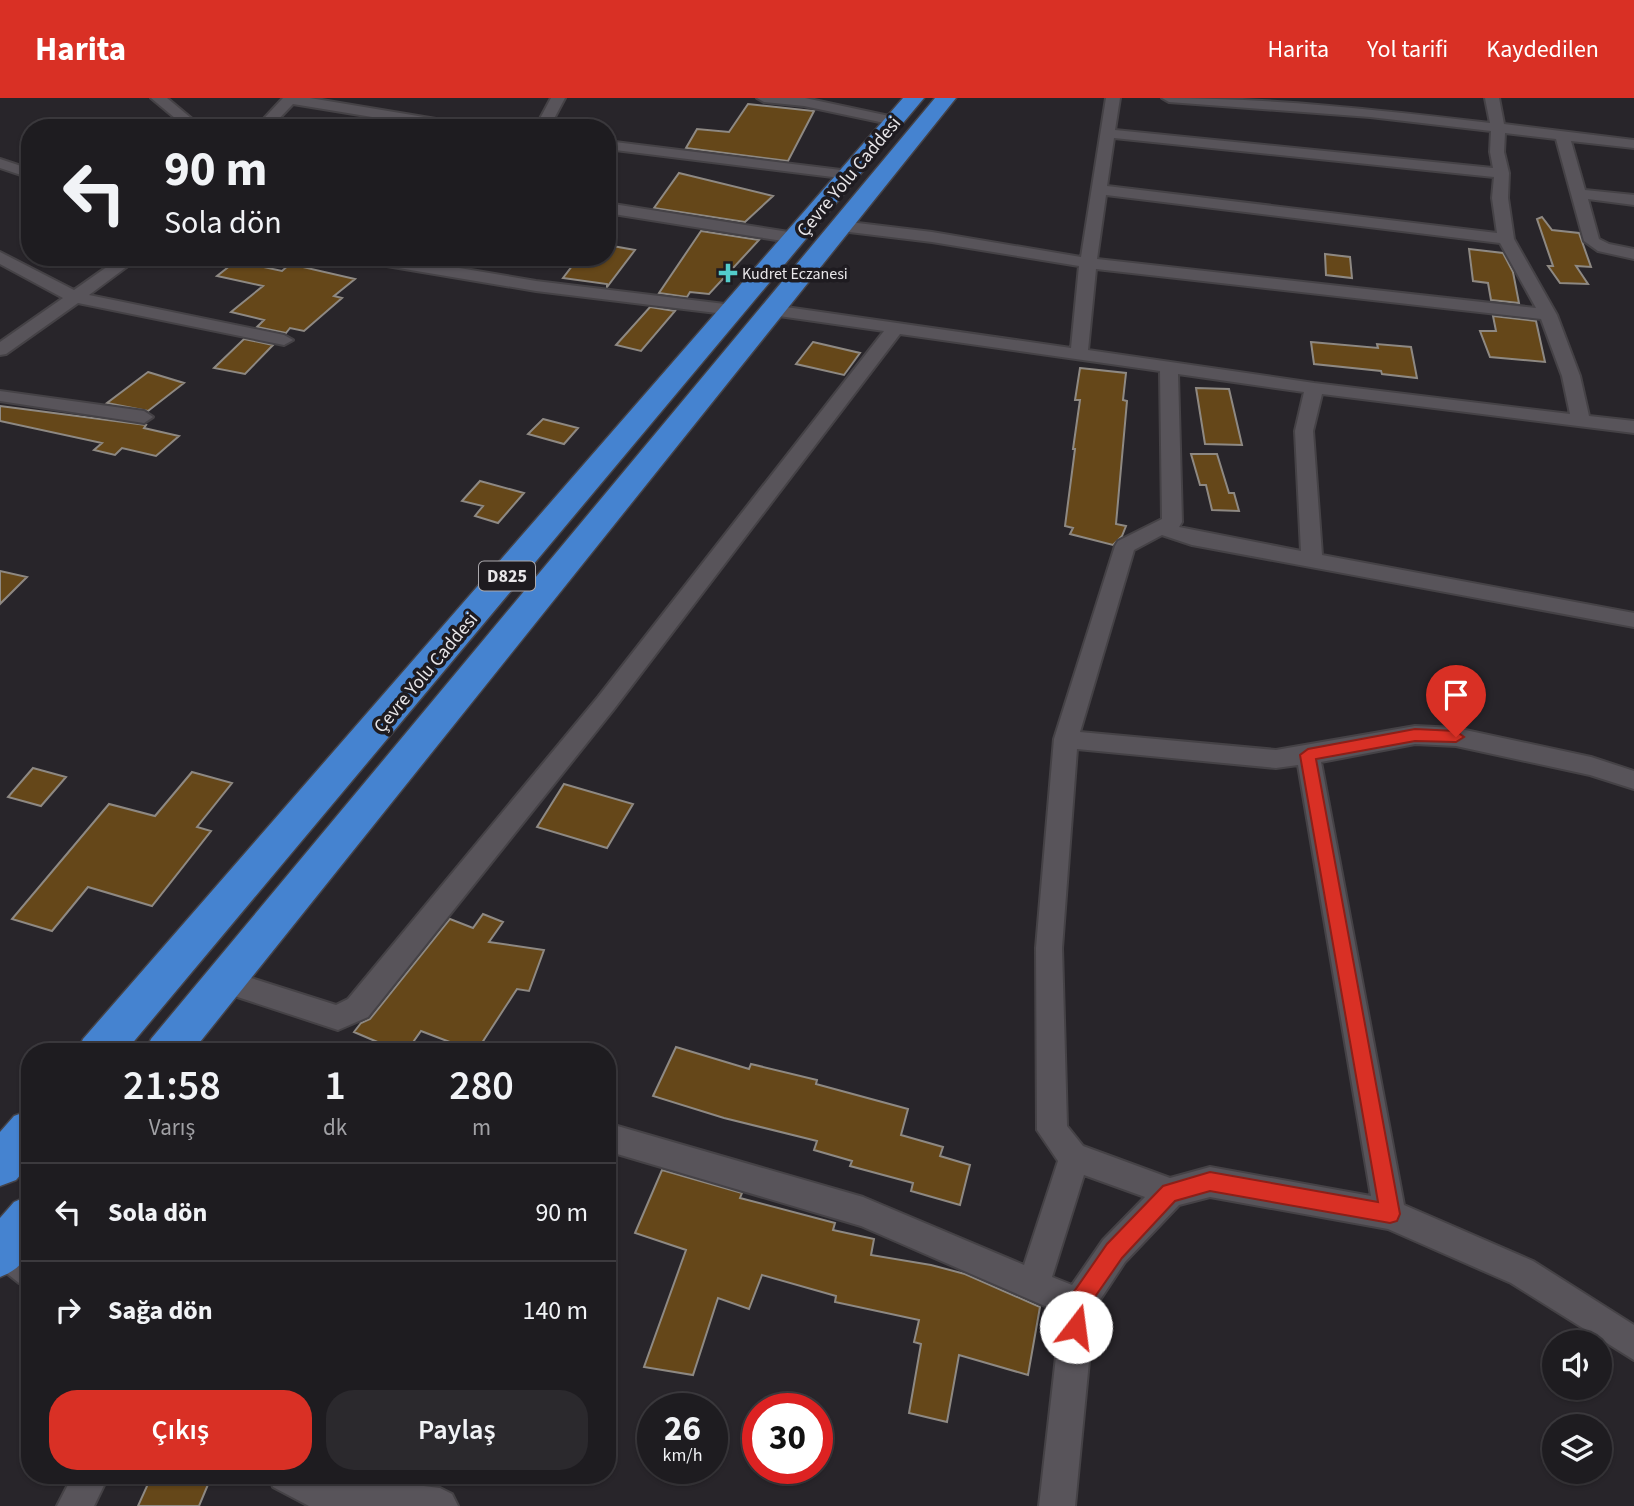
<!DOCTYPE html>
<html lang="tr">
<head>
<meta charset="utf-8">
<style>
  :root { --surface:#1e1c20; --page:#2b292d; --text:#f1f3f6; --muted:#a1a1a5; --line:#3c3a3e; --accent:#d93025 }
  body { margin:0; font-family:"Source Sans 3",sans-serif; background:var(--page); color:var(--text); height:100vh; display:flex; flex-direction:column; font-size:26px; white-space:nowrap }
  * { box-sizing:border-box; margin:0 }
  p { font-size:23px; color:var(--muted) }
  .icon { flex:none; width:38px; height:38px; fill:none; stroke:currentColor; stroke-width:2; stroke-linecap:round; stroke-linejoin:round }
  .map { position:relative; flex:1; overflow:hidden }
  .sheet { position:absolute; left:21px; top:945px; width:595px; height:441px; display:flex; flex-direction:column; background:var(--surface); border-radius:28px; box-shadow:0 2px 5px #0004,0 0 0 2px var(--line) }
  .sheet>* { flex:none }
  .hud { position:absolute; left:21px; top:21px; width:595px; height:147px; border-radius:28px; box-shadow:0 2px 5px #0004,0 0 0 2px var(--line); background:#1e1c20; color:var(--text); overflow:hidden }
  .controls { position:absolute; left:1542px; top:1232px; display:grid; gap:14px }
  .controls a { display:grid; place-items:center; width:70px; height:70px; border-radius:50%; background:var(--surface); box-shadow:0 2px 5px #0004,0 0 0 2px var(--line); font-size:35px }
  .speed { position:absolute; left:637px; top:1295px; display:flex; gap:14px; font-size:35px; font-weight:700; text-align:center }
  .speed>* { display:grid; place-content:center; width:91px; height:91px; border-radius:50%; background:var(--surface); box-shadow:0 2px 5px #0004,0 0 0 2px var(--line); line-height:1 }
  .speed small { font-size:18px; font-weight:400 }
  .speed .limit { border:10px solid #d22; background:#fff; color:#111 }
  .pin { position:absolute; display:grid; place-items:center; width:60px; height:60px; color:#fff; margin:-72px -30px; border-radius:50% 50% 50% 0; rotate:-45deg; box-shadow:0 0 7px #0007 }
  .pin .icon { rotate:45deg }
  .me { position:absolute; width:77px; margin:-38px; rotate:15deg; stroke-linejoin:round; filter:drop-shadow(0 0 5px #0008) }
  .turn { display:flex; align-items:center; gap:24px; height:147px; padding:0 28px; font-size:32px }
  .turn .icon { width:91px; height:91px; stroke-width:2.5 }
  .turn b { display:block; font-size:49px; line-height:60px }
  .eta { display:flex; justify-content:space-evenly; align-items:center; height:119px; text-align:center }
  .eta b { font-size:42px; font-weight:600; line-height:49px }
  .primary-button { display:flex; gap:14px; margin-top:auto; padding:14px 28px }
  .primary-button a { flex:1; height:80px; border-radius:28px; background:var(--accent); color:#fff; font-size:28px; font-weight:600; line-height:80px; text-align:center }
  .primary-button a+a { background:var(--page); color:var(--text) }
  ul { padding:0; list-style:none }
  li { display:flex; align-items:center; gap:21px; height:98px; padding:0 28px; border-top:2px solid var(--line) }
  li div { flex:1 }
  li b { display:block; font-size:26px }
  li em { font-style:normal }
  header { display:flex; align-items:center; gap:42px; box-sizing:border-box; height:98px; padding:0 35px; background:var(--accent); color:#fff }
  header strong { font-size:33px }
  nav { display:flex; gap:38px; margin-inline-start:auto; font-size:24px }
  .map>svg:first-child { display:block }
</style>
</head>
<body>
<header>
<strong>Harita</strong>
<nav><a>Harita</a><a>Yol tarifi</a><a>Kaydedilen</a></nav>
</header>
<div class="map">
<svg width="1634" height="1408" viewBox="0 0 1634 1408">
  <rect width="100%" height="100%" fill="#28252a"/>
  <path fill="#654719" stroke="#8e8983" stroke-width="2" d="M748 6 814 13 788 63 686 50 697 31 729 34Z
    M679 75 773 98 745 124 654 110Z
    M1542 119 1552 132 1579 135 1591 169 1576 168 1588 186 1560 185 1548 168H1553L1537 121Z
    M701 133 759 142 709 196 690 194 687 199 659 195Z
    M607 147 635 152 607 189V186L563 180 579 159H607Z
    M1469 151 1503 155 1513 174 1519 205 1491 202 1488 185 1473 183Z
    M1325 156 1350 159 1352 180 1326 177Z
    M236 163 282 173 290 166 355 181 334 198 342 200 304 233 290 230 286 235 257 229 264 222 231 214 263 188 217 178Z
    M650 209 675 213 641 253 616 247Z
    M1493 218 1536 223 1545 264 1490 259 1480 233H1496Z
    M244 241 273 247 245 276 214 270Z
    M813 244 860 255 844 277 796 266Z
    M1311 244 1378 250 1377 246 1411 249 1417 280 1382 276 1381 273 1314 266Z
    M1080 270 1126 275 1123 302 1127 303 1116 426 1126 428 1122 438 1113 447 1070 436 1073 430 1065 428 1075 351H1073L1080 302H1075Z
    M148 274 184 285 148 313 107 305Z
    M1196 290 1229 291 1242 347 1205 346Z
    M0 308 146 327 144 330 179 338 156 358 122 350 115 357 94 352 102 345 0 323Z
    M543 321 578 330 564 346 528 336Z
    M1191 356H1217L1229 395H1234L1239 413 1212 412 1206 387H1200Z
    M480 383 524 395 498 425 475 418 483 408 462 403Z
    M0 473 27 479 0 506Z
    M33 670 66 679 41 708 8 699Z
    M192 674 232 685 197 729 211 733 152 808 88 789 52 833 12 821 109 706 155 718Z
    M564 686 633 706 607 750 537 729Z
    M483 816 503 824 489 844 544 852 529 893 517 891 476 954 421 933 406 954H401L354 934 361 925 370 921 450 821 473 830Z
    M676 949 749 971 751 966 817 982 816 986 908 1011 901 1037 943 1049 940 1058 970 1067 960 1107 911 1093 913 1085 850 1068 852 1063 814 1052 817 1043 724 1020 653 998Z
    M662 1072 742 1095 740 1100 835 1125 833 1132 874 1141 871 1157 931 1167 965 1176 1040 1209 1028 1277 959 1257 947 1324 909 1315 921 1246 914 1244 919 1222 835 1204 836 1198 762 1177 749 1211 718 1200 693 1277 644 1269 686 1152 635 1135Z
    M152 1377H212L199 1408H138Z"/>
  <g fill="none" stroke-linecap="round" stroke-linejoin="round">
    <defs>
      <path id="minor" d="M151 0H167L203 30H187Z
        M283 0H310L466 26 473 30H439L293 6 270 30H255Z
        M551 0H565L549 30H535Z
        M757 0H805L894 19 901 23 894 27 804 8 764 4Z
        M1106 0H1120L1115 32 1493 70 1490 54 1491 33 1370 19 1169 4 1162 0C1272 0 1381 12 1490 25L1485 0H1499L1504 26 1634 42V50L1571 43 1585 92 1634 97V107L1588 101 1599 141 1609 146 1634 151V161L1598 153 1584 143 1556 41 1505 35 1504 54 1509 75 1508 100 1514 141 1557 217 1580 278 1589 318 1634 323V335L1322 296 1313 333 1322 457 1634 515V529L1192 447 1162 437 1134 452 1080 634 1276 652 1415 628 1456 630 1591 659 1634 673V691L1590 677 1456 648 1415 646 1321 664 1404 1107 1533 1163 1634 1227V1262L1511 1185 1388 1131 1210 1099 1179 1107 1125 1164 1094 1211 1075 1408H1039L1061 1215 861 1128 607 1053V1025L863 1099 1024 1167 1058 1063 1037 1032 1036 850 1054 641 1115 448 1118 443 1162 421 1160 273 900 236 614 611 368 919 338 932 213 891 209 883 213 875 223 871 336 907 348 901 598 599 884 233 772 217 763 212 766 208 772 207 1071 250 1079 168 932 144 841 133 833 128 841 123 932 134 1081 159ZM1114 40 1494 79 1492 100 1497 135 1107 88ZM1106 97 1500 145 1536 210 1097 161ZM1096 171 1541 221 1562 278 1570 316 1314 285 1088 252ZM1178 276 1304 294 1295 333 1301 453 1179 429 1182 424ZM1077 651 1276 670 1298 667 1371 1098 1210 1069 1170 1080 1083 1048 1067 1028 1062 850ZM1084 1077 1145 1099 1103 1142 1072 1187 1052 1179Z
        M607 43 849 73 856 77 849 81 607 51Z
        M0 61 30 71V80L0 70Z
        M607 105 795 135 803 140 795 145 607 115Z
        M0 154 74 192 121 159H140L89 197 284 237 293 242 284 247 78 205 6 256 0 257V244L63 200 0 166Z
        M355 159H394L536 183 733 207 742 212 733 217 536 193 363 164Z
        M0 293 144 313 153 319 144 325 0 303Z
        M3 1137 30 1154V1190L19 1185 0 1170V1139Z
        M73 1377H109L94 1408H57Z
        M268 1377H335L440 1390 452 1396 458 1408H309L273 1389Z"/>
      <path id="highway" d="M903 0H924L125 954H77L83 941Z
        M935 0H956L192 954H145L151 941Z
        M30 1012V1066L16 1082 0 1088V1034L14 1018Z
        M30 1097C30 1135 41 1163 0 1179V1120L14 1104Z"/>
    </defs>
    <use href="#minor" stroke="#454246" stroke-width="4"/>
    <use href="#highway" stroke="#454246" stroke-width="3"/>
    <use href="#minor" fill="#58545a" fill-rule="evenodd"/>
    <use href="#highway" fill="#4583d0" fill-rule="evenodd"/>
  </g>
  <path fill="#d93025" stroke="#8d1f18" stroke-width="2" d="M1415 631 1456 633 1464 639 1456 644 1415 643 1316 661 1400 1116 1397 1123 1390 1125 1210 1093 1175 1103 1122 1160 1088 1209 1083 1236 1076 1240 1068 1236 1065 1229 1071 1198 1107 1146 1163 1088 1210 1074 1378 1104 1300 657 1308 651Z"/>
  <path fill="#53cdcb" stroke="#1e1b20" stroke-width="2.5" d="M724.5 164.5h7v7h7v7h-7v7h-7v-7h-7v-7h7z"/>
  <g text-anchor="middle" stroke-width="7" stroke-linejoin="round" paint-order="stroke">
    <g font-size="16" fill="#e8e6e9" stroke="#1e1b20" text-anchor="start">
      <text x="742" y="181">Kudret Eczanesi</text>
    </g>
    <rect fill="#1e1b20" stroke="#aba9ad" stroke-width="2" x="479" y="463.5" width="56" height="29" rx="5"/>
    <g font-size="18" font-weight="bold" fill="#e8e6e9">
      <text x="507" y="484">D825</text>
    </g>
    <g font-size="19" fill="#e8e6e9" stroke="#1e1b20">
      <text transform="translate(848 78) rotate(-50)" y="7">Çevre Yolu Caddesi</text>
      <text transform="translate(425 574) rotate(-50)" y="7">Çevre Yolu Caddesi</text>
    </g>
  </g>
</svg>
<div class="controls">
<a><svg class="icon" aria-label="sound" viewBox="0 0 24 24"><path d="M4 9h4l5-4v14l-5-4H4zM17 9q2 3 0 6"/></svg></a>
<a><svg class="icon" aria-label="layers" viewBox="0 0 24 24"><path d="M12 4l9 5-9 5-9-5zM3 14l9 5 9-5"/></svg></a>
</div>
<div class="speed"><div>26<small>km/h</small></div><div class="limit">30</div></div>
<div class="pin" style="left:1456px;top:639px;background:#d93025"><svg class="icon" aria-label="arrive" viewBox="0 0 24 24"><path d="M6 21V4h12l-3 4 3 4H6"/></svg></div>
<svg class="me" style="left:1076px;top:1229px" viewBox="-20 -20 40 40"><circle r="19" fill="#fff"/><path d="M0-13L10 11 0 6-10 11z" fill="#d93025"/></svg>
<div class="hud">
<div class="turn"><svg class="icon" aria-label="left" viewBox="0 0 24 24"><path d="M17 20v-9H6M10 6l-5 5 5 5"/></svg><div><b>90 m</b>Sola dön</div></div>
</div>
<section class="sheet">
<div class="eta">
<div><b>21:58</b><p>Varış</p></div>
<div><b>1</b><p>dk</p></div>
<div><b>280</b><p>m</p></div>
</div>
<ul>
<li><svg class="icon" aria-label="left" viewBox="0 0 24 24"><path d="M17 20v-9H6M10 6l-5 5 5 5"/></svg><div><b>Sola dön</b></div><em>90 m</em></li>
<li><svg class="icon" aria-label="right" viewBox="0 0 24 24"><path d="M7 20v-9h11M14 6l5 5-5 5"/></svg><div><b>Sağa dön</b></div><em>140 m</em></li>
</ul>
<div class="primary-button"><a>Çıkış</a><a>Paylaş</a></div>
</section>
</div>
</body>
</html>
